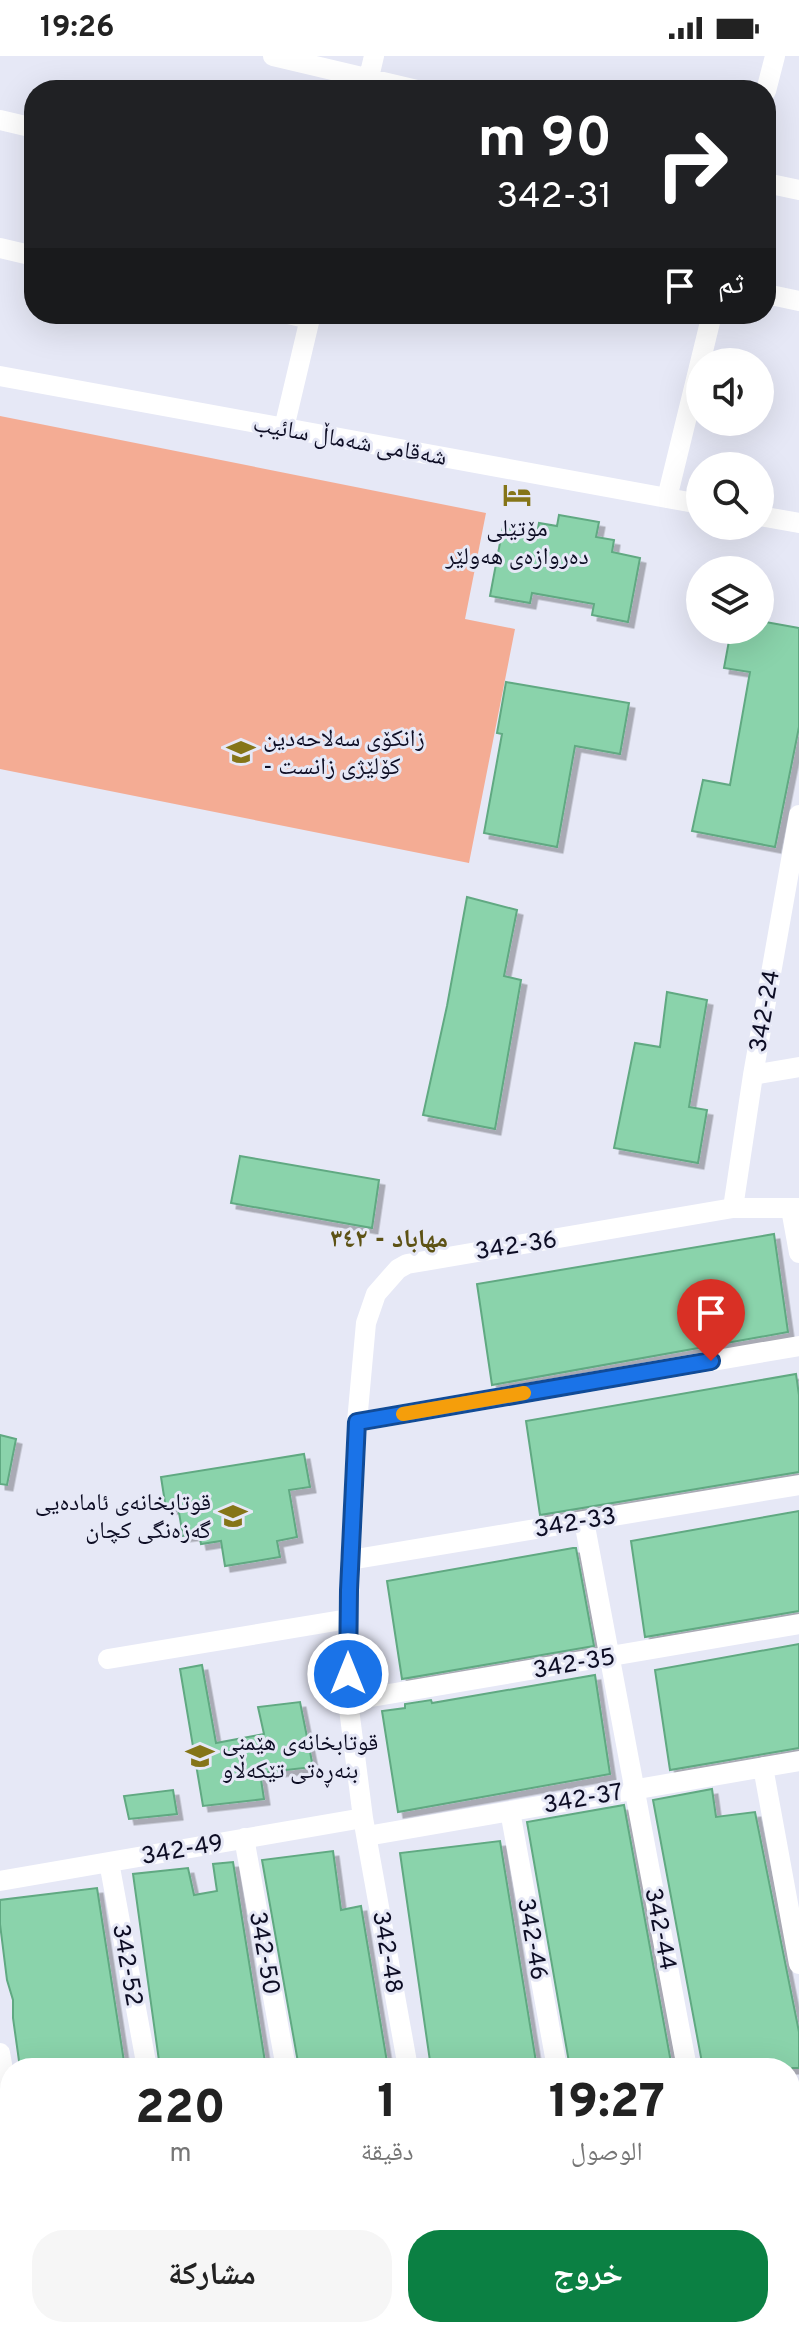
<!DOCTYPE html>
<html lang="ar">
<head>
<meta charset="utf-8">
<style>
  :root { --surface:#fff; --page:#f6f6f6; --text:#222; --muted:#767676; --accent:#0b8043 }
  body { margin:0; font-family:Overpass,"Noto Naskh Arabic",sans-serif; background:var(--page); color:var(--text); direction:rtl; height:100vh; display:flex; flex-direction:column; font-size:30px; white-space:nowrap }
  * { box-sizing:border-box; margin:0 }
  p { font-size:26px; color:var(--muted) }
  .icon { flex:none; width:44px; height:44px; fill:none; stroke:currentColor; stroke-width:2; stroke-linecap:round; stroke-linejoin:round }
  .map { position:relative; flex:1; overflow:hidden; direction:ltr }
  .details { position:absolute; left:0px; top:2002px; width:800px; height:280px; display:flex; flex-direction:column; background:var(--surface); border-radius:32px 32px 0 0; box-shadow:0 8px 32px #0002; direction:rtl }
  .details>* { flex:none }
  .banner { position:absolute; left:24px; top:24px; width:752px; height:244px; border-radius:32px; box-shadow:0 8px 32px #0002; direction:rtl; background:#202124; color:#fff; overflow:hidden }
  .buttons { position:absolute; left:686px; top:292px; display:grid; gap:16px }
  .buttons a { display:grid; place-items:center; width:88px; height:88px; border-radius:50%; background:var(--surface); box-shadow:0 8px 32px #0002; font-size:40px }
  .pin { position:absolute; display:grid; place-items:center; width:68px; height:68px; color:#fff; margin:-82px -34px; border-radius:50% 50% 50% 0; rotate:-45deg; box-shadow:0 0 8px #0007 }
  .pin .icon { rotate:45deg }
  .me { position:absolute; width:88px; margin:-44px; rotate:0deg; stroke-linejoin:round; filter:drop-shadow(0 0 6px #0008) }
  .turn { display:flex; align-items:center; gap:28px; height:168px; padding:0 32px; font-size:36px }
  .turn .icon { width:104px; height:104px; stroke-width:2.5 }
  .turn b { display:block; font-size:56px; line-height:68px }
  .then { display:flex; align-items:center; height:76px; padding:0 32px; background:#0003; gap:16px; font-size:30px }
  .eta { display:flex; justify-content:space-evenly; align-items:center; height:136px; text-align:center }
  .eta b { font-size:48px; font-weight:800; line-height:56px }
  .cta { display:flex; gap:16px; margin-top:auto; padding:16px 32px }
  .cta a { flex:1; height:92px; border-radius:32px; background:var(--accent); color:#fff; font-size:32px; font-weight:800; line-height:92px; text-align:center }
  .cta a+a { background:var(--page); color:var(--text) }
  .status { display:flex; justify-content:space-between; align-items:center; height:56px; padding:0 40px; background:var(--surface); direction:ltr }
  .status svg { height:22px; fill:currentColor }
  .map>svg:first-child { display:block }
</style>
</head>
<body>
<div class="status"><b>19:26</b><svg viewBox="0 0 49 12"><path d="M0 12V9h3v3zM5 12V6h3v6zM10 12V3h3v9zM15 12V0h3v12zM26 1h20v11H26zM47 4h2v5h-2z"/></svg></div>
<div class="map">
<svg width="799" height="2282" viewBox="0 0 799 2282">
  <defs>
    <filter id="shadow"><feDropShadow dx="5.5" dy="5.5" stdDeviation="0" flood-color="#0004"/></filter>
  </defs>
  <rect width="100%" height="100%" fill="#e6e8f6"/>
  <path fill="#f4ac94" d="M0 360 486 457 465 563 515 573 469 807 0 713Z"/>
  <path fill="#8ad3ab" stroke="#61a982" stroke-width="2" filter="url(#shadow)" d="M559 459 599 466 596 481 614 484 612 496 640 502 628 566 592 559 594 548 532 537 530 547 490 540 503 471 537 478 539 467 557 470Z
    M760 565 799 572V671L775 791 692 775 703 724 730 729 750 616 724 612 731 574H760Z
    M506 626 629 647 620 698 575 690 557 791 484 777 502 678 497 677Z
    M467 841 517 854 504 920 521 924 495 1073 423 1059 447 950Z
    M667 936 707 944 689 1051 707 1054 698 1107 614 1092 635 987 660 991Z
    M240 1100 379 1124 372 1172 231 1147Z
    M774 1178 788 1276 492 1329 477 1228Z
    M796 1318 799 1339V1416L540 1459 526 1365Z
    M0 1379 16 1383 7 1429 0 1428Z
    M304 1398 310 1431 289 1434 297 1481 277 1485 280 1501 225 1510 221 1485 201 1488 199 1478 183 1480 178 1451 166 1453 161 1421Z
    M799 1455V1555L645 1581 631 1485Z
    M573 1492H576L594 1590 402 1623 387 1525Z
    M799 1588V1692L670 1714 655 1614Z
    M202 1609 216 1687 264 1678 258 1651 300 1646 313 1711 260 1717 264 1743 203 1750 180 1613Z
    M595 1619 610 1718 398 1756 382 1655 405 1652V1648L431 1644 432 1647Z
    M712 1733 716 1761 755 1756 799 1976V2012H703L653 1744Z
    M173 1734 177 1758 129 1763 124 1740Z
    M624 1749 672 2012H570L527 1766Z
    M500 1785 537 2012H431L400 1797Z
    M333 1795 341 1854 361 1850 388 2012H299L262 1804Z
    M233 1806 266 2012H160L133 1818 188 1812 194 1839 217 1835 213 1808Z
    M97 1832 125 2012H20L13 1962V1944L7 1924 0 1868V1844Z"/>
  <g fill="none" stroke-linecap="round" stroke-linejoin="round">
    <path stroke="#fff" stroke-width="20" d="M273 0 417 34
      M366 34 374 0
      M766 35 775 0
      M0 64 34 72
      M766 127 799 134
      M0 192 34 200
      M766 238 799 245
      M288 258 310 263
      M0 320 700 448
      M284 372 311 258
      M667 442 712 258
      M760 460 799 467
      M753 1019 799 1011
      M733 1152 753 1019 799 759
      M791 1153 799 1197
      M357 1366 799 1290
      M584 1465 687 2012
      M350 1504 799 1429
      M108 1603 348 1563
      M348 1645 799 1568
      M763 1711 799 1908
      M510 1755 557 2012
      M367 1780 799 1705
      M244 1782 286 2012
      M109 1806 147 2012
      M0 1825 363 1762
      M0 1997 10 2053
      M408 2012 363 1762 348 1645V1563L357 1366 366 1267 376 1238 398 1213 407 1208 733 1152H799
      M0 2181 10 2180
      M49 2272 51 2282
      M195 2272 197 2282
      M454 2272 456 2282
      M604 2272 606 2282
      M736 2272 737 2282
      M297 2282 358 2272"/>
  </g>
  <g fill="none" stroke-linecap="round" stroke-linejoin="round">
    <defs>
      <path id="route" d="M348 1618 349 1534 357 1366 711 1305"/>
    </defs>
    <use href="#route" stroke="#114b97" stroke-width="20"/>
    <use href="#route" stroke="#1a73e8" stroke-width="14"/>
    <path stroke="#f59e0b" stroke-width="14" d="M403 1358 524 1337"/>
  </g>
  <defs>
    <symbol id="hotel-bare" viewBox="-9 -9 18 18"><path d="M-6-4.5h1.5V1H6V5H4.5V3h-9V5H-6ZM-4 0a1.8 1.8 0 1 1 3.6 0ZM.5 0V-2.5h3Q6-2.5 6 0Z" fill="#857518" stroke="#e6e8f6" stroke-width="2.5" paint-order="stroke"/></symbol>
    <symbol id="university-bare" viewBox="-9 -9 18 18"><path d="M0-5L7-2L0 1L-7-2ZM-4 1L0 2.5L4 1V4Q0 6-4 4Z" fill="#857518" stroke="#e6e8f6" stroke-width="2.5" paint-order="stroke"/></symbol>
    <symbol id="school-bare" viewBox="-9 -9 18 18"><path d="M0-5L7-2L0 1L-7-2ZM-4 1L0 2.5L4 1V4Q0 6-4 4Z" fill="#857518" stroke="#e6e8f6" stroke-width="2.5" paint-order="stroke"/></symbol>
  </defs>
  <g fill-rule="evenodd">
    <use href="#hotel-bare" x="497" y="419" width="40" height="40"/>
    <use href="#university-bare" x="221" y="676" width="40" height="40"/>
    <use href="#school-bare" x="213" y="1440" width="40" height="40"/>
    <use href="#school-bare" x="180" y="1680" width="40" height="40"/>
  </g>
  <g text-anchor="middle" stroke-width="6" stroke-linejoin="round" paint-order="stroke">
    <g font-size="24" fill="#0d0d24" stroke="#e6e8f6">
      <text transform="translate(350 384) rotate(10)" y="8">شەقامی شەماڵ سائیب</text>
      <text transform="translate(764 955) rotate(-80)" y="8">342-24</text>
      <text transform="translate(516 1189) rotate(-9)" y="8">342-36</text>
      <text transform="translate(575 1466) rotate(-10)" y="8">342-33</text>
      <text transform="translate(574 1607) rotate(-10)" y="8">342-35</text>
      <text transform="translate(583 1742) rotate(-10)" y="8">342-37</text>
      <text transform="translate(182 1793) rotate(-10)" y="8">342-49</text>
      <text transform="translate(661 1873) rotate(79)" y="8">342-44</text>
      <text transform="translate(533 1883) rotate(80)" y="8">342-46</text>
      <text transform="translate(388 1896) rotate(80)" y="8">342-48</text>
      <text transform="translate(265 1897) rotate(80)" y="8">342-50</text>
      <text transform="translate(128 1909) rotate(80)" y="8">342-52</text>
    </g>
    <g font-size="24" fill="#0d0d24" stroke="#e6e8f6" text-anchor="start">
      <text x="517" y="480" text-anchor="middle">مۆتێلی<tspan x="517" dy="28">دەروازەی هەولێر</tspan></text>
      <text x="263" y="690">زانکۆی سەلاحەدین<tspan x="263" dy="28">- کۆلێژی زانست</tspan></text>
      <text x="211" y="1454" text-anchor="end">قوتابخانەی ئامادەیی<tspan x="211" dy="28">گەزەنگی کچان</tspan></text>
      <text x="222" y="1694">قوتابخانەی هێمنی<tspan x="222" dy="28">بنەڕەتی تێکەڵاو</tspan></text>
    </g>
    <g font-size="26" font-weight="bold" fill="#5d5215" stroke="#e6e8f6">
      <text x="389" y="1191">مهاباد - ٣٤٢</text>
    </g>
  </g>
</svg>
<div class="buttons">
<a><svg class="icon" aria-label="sound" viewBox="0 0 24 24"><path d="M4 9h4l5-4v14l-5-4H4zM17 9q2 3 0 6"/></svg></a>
<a><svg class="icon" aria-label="search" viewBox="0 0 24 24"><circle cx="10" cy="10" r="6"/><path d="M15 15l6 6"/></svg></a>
<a><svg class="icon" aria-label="layers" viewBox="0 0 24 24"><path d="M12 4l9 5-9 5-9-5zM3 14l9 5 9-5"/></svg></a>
</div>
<div class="pin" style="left:711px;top:1305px;background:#d93025"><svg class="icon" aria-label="arrive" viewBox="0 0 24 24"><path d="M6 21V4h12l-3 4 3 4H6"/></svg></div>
<svg class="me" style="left:348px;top:1618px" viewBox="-20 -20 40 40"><circle r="17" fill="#1a73e8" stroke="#fff" stroke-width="3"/><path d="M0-11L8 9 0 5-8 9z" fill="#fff"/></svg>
<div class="banner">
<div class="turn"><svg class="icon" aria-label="right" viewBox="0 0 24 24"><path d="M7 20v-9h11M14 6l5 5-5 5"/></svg><div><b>90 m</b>342-31</div></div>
<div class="then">ثم<svg class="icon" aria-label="arrive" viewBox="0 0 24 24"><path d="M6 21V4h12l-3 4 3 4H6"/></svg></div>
</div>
<section class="details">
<div class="eta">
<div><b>19:27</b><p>الوصول</p></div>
<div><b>1</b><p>دقيقة</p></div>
<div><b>220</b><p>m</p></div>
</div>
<div class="cta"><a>خروج</a><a>مشاركة</a></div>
</section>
</div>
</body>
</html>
